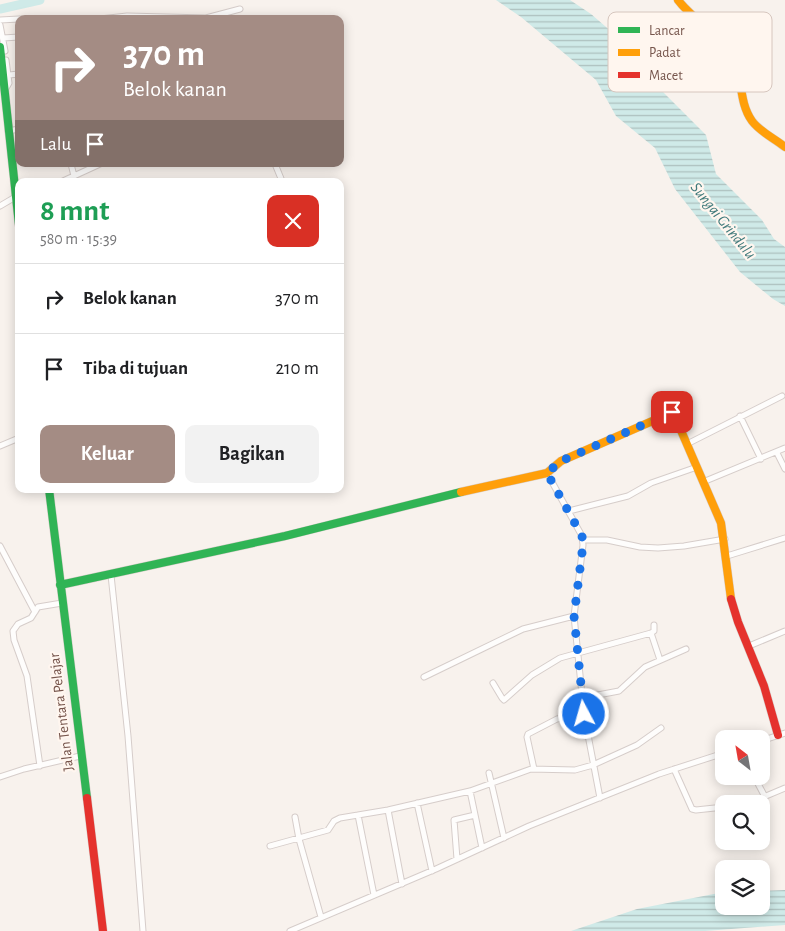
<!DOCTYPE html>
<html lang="id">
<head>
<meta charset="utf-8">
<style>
  :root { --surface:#fff; --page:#f2f2f2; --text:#202124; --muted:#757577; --line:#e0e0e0; --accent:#a48c84 }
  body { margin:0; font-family:"Alegreya Sans",sans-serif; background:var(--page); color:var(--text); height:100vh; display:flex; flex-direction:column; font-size:19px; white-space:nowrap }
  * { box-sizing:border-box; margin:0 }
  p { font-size:16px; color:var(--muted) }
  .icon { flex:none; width:28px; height:28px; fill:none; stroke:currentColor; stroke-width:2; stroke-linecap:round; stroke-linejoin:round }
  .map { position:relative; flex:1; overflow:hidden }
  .side { position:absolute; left:15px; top:178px; width:329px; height:315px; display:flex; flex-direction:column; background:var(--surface); border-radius:10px; box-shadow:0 2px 12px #0003 }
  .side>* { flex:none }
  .hud { position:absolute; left:15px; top:15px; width:329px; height:152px; border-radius:10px; box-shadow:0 2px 12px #0003; background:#a48c84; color:#fff; overflow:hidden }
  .needle { width:32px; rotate:329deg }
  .tools { position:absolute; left:715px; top:730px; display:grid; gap:10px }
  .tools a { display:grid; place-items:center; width:55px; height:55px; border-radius:10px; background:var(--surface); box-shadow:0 2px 12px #0003; font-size:25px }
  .pin { position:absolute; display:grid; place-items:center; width:42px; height:42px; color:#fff; margin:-21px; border-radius:10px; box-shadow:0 2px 8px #0006 }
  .me { position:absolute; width:55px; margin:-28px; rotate:354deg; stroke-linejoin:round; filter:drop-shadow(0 0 4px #0008) }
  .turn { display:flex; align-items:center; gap:18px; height:105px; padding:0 25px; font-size:22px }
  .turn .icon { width:65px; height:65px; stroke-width:2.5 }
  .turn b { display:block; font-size:35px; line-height:42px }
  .then { display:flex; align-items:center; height:48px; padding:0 25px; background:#0003; gap:10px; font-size:19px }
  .round { display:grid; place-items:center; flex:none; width:52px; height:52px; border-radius:10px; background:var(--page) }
  .head { display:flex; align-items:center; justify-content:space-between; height:85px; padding:0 25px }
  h1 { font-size:30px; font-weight:700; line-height:38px; color:#1e9e55 }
  .button { display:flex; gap:10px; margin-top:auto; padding:10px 25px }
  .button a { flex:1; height:58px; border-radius:10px; background:var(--accent); color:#fff; font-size:20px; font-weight:700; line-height:58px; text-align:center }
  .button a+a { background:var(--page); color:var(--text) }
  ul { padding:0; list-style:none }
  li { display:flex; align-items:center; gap:15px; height:70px; padding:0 25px; border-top:1px solid var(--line) }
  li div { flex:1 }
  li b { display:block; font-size:19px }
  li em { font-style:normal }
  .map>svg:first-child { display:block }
</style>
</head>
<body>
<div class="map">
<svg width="785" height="931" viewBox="0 0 785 931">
  <defs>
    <pattern id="water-rules" width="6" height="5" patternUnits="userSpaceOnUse" patternTransform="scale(1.25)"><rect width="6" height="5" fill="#cfeae8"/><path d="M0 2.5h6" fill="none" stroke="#adc0be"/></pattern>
  </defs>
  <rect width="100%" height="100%" fill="#f8f2ed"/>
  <path fill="url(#water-rules)" d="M496 0H570L591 14 627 45 661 90 706 135 716 174 762 220 774 239 785 247V306L773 299 740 272 675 189 655 148 616 116 596 80 521 17Z
    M785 890V925L705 931H571L637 909 724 892V906H761V891Z"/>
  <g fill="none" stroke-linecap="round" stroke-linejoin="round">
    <path stroke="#cfeae8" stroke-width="9" d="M0 9 40 0"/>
    <defs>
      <path id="street" d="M20 19H36
        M100 19 127 16 206 18 240 9
        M0 20 19 19
        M0 25 5 51
        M3 38 19 37
        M9 75 19 74
        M5 90 9 83 6 60
        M8 131 19 129
        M71 164 74 176
        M275 164 282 181
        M63 181 100 164
        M0 206 17 196
        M740 416 761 459
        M687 444 782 396
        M0 446 19 438
        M777 453 785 469
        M547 473 582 536 583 545 574 616 584 714 600 798
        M703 482 785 448
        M569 511 628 496 651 483 697 467
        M583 540H607L640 547 658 548 684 546 725 539
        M0 546 35 612
        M727 556 785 538
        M111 575 128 736 143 931
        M651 633 654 631V625
        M749 646 785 631
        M424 677 523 629 574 616
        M493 683 502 698 504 700 532 675 560 658 651 633 660 660
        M582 698 619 691 645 667 686 649
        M761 741 785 733
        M40 766 27 676 14 640 13 631 18 624 31 618 38 607 62 603
        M534 769 527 737 528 734 557 719 584 714
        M674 769 692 809 696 810 724 807
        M489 773 504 838
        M754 776 764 795 766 796 785 788
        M0 777 24 769 80 756
        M470 791 482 848
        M417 803 432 871
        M736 804 766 796
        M388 810 402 884
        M358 815 374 895
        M295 817 299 839 321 917
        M270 846 328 830 334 821 340 818 388 810 470 791 531 769 575 770 593 765 637 745 661 728
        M457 859 454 820 475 815
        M290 931 436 869 529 826 659 774 724 753"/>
      <path id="fast" d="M0 47 19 225
        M49 489 87 798
        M60 585 285 536 461 492"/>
      <path id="slow" d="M678 0C693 20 716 31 730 52 744 72 737 100 752 121 760 132 774 138 785 147
        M461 492 547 473 561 461 673 412 721 523 731 599"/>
      <path id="jam" d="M731 599 738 622 764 686 778 735
        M87 798 103 931"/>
    </defs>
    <use href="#street" stroke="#d6cdca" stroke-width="7"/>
    <use href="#fast" stroke="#d7cdc9" stroke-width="9"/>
    <use href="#slow" stroke="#d7cdc9" stroke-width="9"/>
    <use href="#jam" stroke="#d7cdc9" stroke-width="9"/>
    <use href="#street" stroke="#fefdfc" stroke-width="5"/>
    <use href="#fast" stroke="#30b455" stroke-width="8"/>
    <use href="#slow" stroke="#ff9f0a" stroke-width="8"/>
    <use href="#jam" stroke="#e5322d" stroke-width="8"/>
  </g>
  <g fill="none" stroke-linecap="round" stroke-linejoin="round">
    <path stroke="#1a73e8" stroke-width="9" stroke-dasharray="0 16.2" d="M584 714 574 616 583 545 582 536 547 473 561 461 672 412"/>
  </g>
  <g text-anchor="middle" stroke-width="4.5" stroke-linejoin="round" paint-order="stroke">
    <g font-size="15" fill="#76554c" stroke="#fff6ef">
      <text transform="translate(61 712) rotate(-97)" y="5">Jalan Tentara Pelajar</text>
    </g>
    <g font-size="16" font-style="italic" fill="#407a7b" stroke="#fff6ef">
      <text transform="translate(724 220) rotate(51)" y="6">Sungai Grindulu</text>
    </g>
  </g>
  <rect x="608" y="12" width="164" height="80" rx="8" fill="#fff6ef" stroke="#d6c6be" stroke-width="1"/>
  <rect x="618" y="27" width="22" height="6" fill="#30b455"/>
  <rect x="618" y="49" width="22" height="7" fill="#ff9f0a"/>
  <rect x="618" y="72" width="22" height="6" fill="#e5322d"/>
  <g font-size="14" fill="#76554c">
    <text x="649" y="35">Lancar</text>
    <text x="649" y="57">Padat</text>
    <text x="649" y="80">Macet</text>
  </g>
</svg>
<div class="tools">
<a><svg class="needle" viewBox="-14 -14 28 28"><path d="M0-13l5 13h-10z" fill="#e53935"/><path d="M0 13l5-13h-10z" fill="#757577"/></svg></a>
<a><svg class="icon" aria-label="search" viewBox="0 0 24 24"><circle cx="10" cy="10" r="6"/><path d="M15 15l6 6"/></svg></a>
<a><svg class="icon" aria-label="layers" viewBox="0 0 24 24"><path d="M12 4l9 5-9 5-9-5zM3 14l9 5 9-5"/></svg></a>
</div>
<div class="pin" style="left:672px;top:412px;background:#d93025"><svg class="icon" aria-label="arrive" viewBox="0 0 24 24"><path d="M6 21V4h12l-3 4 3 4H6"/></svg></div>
<svg class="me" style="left:584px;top:714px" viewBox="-20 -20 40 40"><circle r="17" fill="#1a73e8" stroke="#fff" stroke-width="3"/><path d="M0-11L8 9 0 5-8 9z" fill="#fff"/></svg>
<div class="hud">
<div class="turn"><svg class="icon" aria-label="right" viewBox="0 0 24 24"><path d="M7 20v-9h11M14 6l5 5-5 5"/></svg><div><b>370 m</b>Belok kanan</div></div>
<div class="then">Lalu<svg class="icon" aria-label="arrive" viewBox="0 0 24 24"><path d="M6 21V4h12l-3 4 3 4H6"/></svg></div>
</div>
<section class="side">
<div class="head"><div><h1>8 mnt</h1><p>580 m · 15:39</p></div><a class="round" style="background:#d93025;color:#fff"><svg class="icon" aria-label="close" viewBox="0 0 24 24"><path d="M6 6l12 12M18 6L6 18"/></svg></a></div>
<ul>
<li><svg class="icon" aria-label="right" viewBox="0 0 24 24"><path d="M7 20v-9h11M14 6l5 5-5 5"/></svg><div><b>Belok kanan</b></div><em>370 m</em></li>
<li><svg class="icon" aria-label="arrive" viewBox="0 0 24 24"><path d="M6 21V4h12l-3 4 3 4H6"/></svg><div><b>Tiba di tujuan</b></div><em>210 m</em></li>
</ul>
<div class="button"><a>Keluar</a><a>Bagikan</a></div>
</section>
</div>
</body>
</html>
